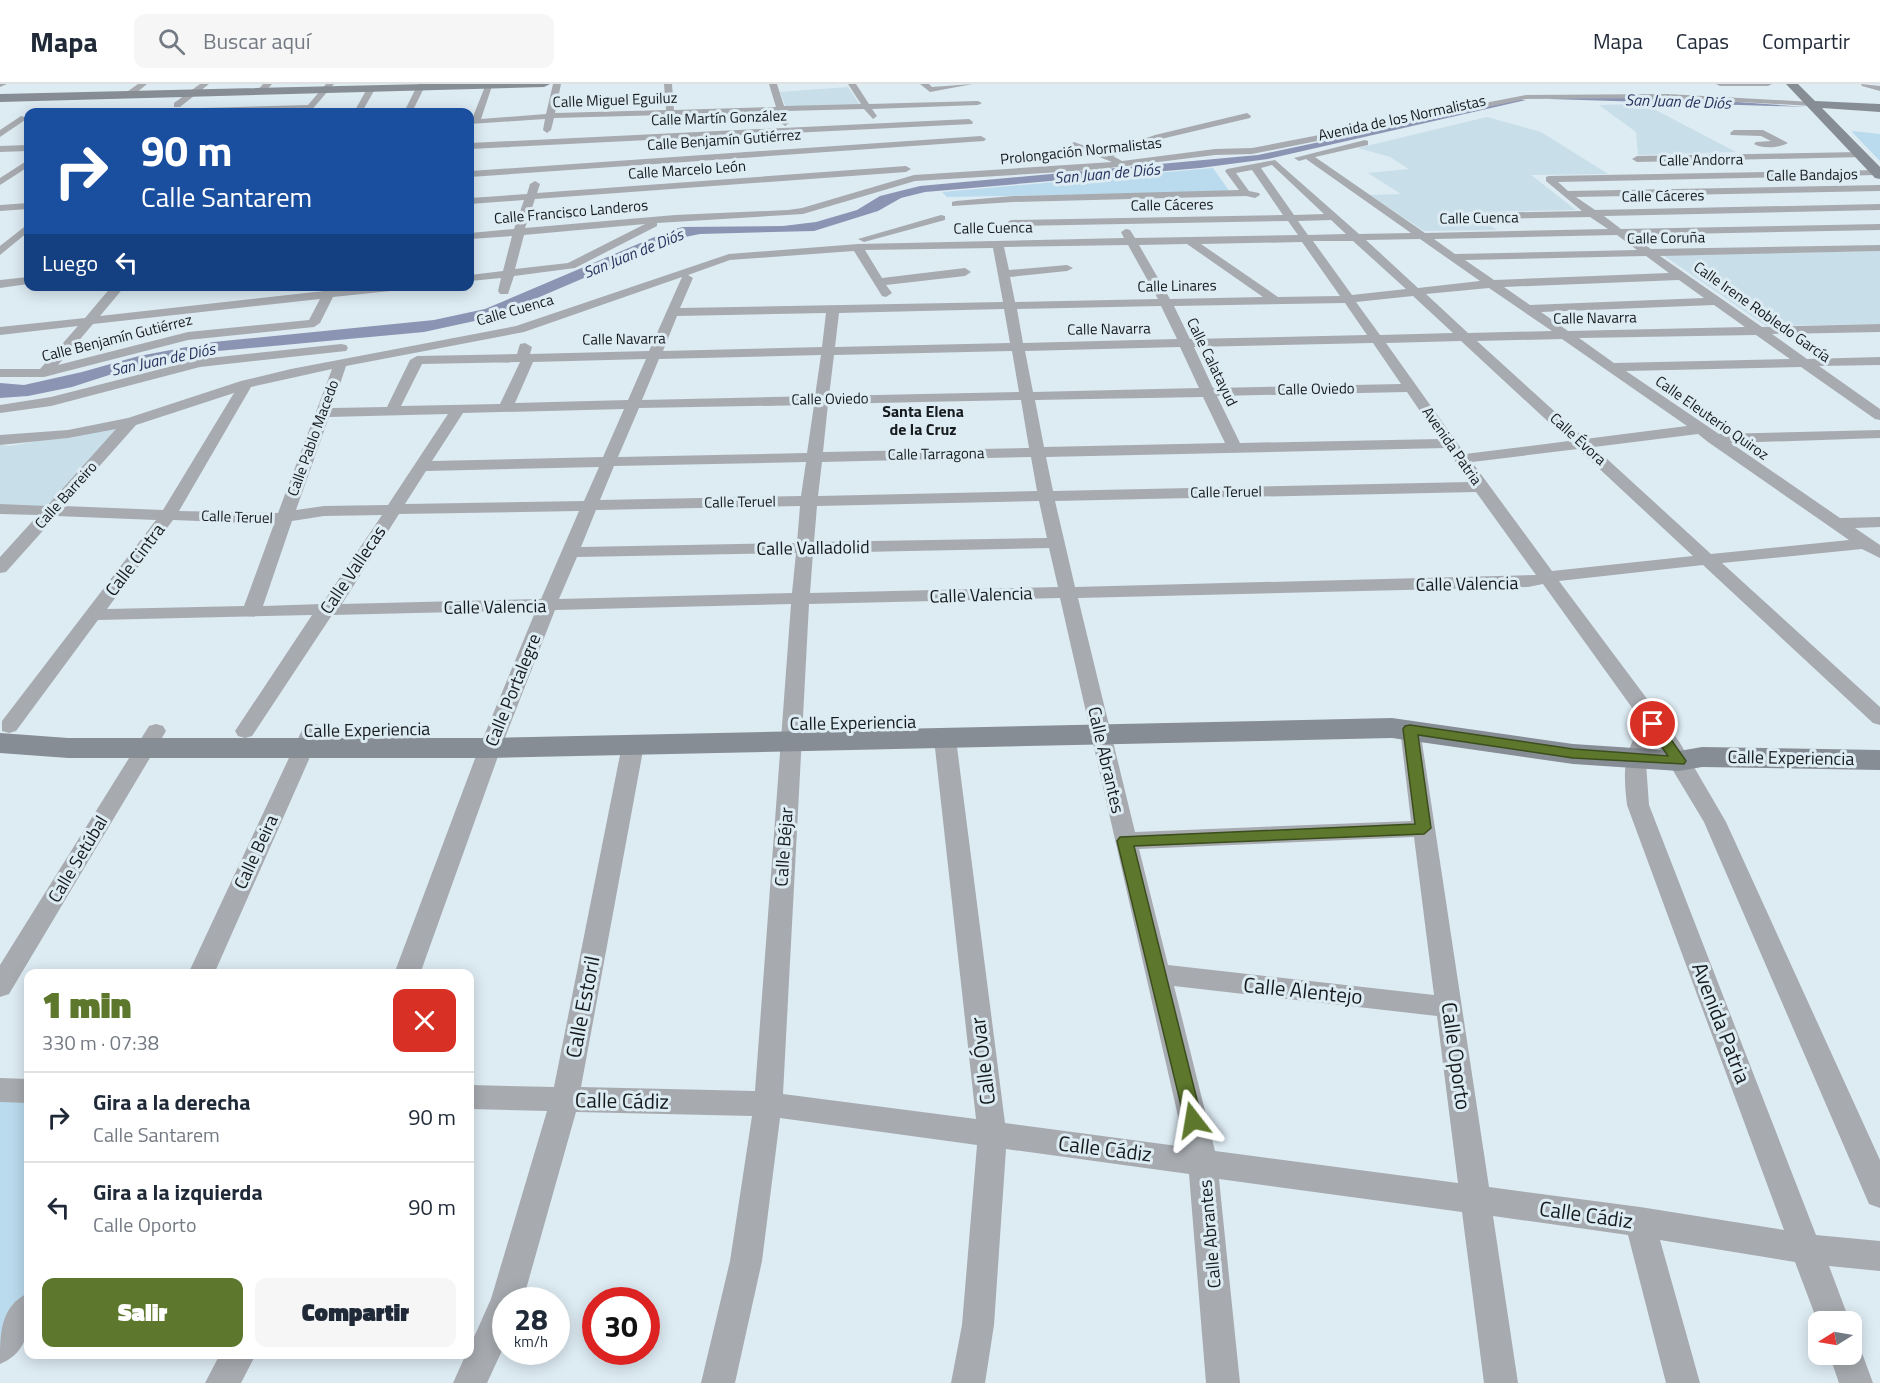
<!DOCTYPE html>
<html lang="es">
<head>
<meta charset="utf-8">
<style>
  :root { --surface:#fff; --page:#f6f6f7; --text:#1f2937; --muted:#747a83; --line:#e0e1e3; --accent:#5d782c }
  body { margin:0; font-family:"Titillium Web",sans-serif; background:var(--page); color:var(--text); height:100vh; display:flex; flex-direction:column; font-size:22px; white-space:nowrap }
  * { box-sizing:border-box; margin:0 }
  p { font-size:20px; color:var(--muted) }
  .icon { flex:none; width:33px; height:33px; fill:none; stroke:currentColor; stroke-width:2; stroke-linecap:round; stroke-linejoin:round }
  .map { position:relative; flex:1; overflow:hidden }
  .drawer { position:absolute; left:24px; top:885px; width:450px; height:390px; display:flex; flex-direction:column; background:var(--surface); border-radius:12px; box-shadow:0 3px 15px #0003 }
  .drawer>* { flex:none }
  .guide { position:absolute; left:24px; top:24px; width:450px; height:183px; border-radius:12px; box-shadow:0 3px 15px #0003; background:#1a4fa0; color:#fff; overflow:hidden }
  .needle { width:39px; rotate:259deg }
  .buttons { position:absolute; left:1808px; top:1227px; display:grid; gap:12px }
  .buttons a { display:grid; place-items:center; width:54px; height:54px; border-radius:12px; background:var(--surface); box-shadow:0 3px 15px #0003; font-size:30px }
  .speed { position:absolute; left:492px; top:1203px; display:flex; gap:12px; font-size:30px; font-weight:700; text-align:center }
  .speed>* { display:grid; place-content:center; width:78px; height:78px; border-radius:50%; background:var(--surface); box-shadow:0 3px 15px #0003; line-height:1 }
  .speed small { font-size:15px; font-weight:400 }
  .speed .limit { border:9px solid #d22; background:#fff; color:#111 }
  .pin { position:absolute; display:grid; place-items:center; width:51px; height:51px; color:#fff; margin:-26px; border:3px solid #fff; border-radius:50%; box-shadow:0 2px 6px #0007 }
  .me { position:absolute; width:66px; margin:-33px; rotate:346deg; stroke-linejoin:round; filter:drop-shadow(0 0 4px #0008) }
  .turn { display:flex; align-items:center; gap:21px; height:126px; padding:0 18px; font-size:27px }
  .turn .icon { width:78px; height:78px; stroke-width:2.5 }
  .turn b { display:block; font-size:42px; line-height:51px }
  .then { display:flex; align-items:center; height:57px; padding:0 18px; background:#0003; gap:12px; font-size:22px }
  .round { display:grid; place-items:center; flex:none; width:63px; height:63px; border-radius:12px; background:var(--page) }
  .summary { display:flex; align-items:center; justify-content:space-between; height:102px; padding:0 18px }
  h1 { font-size:36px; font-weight:800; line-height:45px; color:var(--accent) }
  .action { display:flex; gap:12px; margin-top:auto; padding:12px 18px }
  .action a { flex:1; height:69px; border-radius:12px; background:var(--accent); color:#fff; font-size:24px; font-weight:800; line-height:69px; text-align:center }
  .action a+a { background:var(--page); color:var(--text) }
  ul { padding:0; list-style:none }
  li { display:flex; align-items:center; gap:18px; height:90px; padding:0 18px; border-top:2px solid var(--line) }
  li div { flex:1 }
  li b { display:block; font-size:22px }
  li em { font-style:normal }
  header { display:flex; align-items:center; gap:36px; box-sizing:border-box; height:84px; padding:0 30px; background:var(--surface); border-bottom:2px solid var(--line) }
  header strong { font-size:28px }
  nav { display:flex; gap:33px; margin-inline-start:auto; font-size:21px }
  .search { width:420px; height:54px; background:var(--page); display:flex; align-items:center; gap:15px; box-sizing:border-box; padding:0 21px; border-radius:12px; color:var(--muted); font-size:22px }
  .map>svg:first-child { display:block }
</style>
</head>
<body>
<header>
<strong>Mapa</strong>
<div class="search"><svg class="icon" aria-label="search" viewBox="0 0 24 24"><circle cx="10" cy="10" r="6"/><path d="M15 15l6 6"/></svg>Buscar aquí</div>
<nav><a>Mapa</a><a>Capas</a><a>Compartir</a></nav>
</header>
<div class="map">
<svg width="1880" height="1299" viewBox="0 0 1880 1299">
  <rect width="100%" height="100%" fill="#ddebf3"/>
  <path fill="#c8dee9" d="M848 3 860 21 786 24 780 8Z
    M1644 20 1736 68 1638 71 1636 48 1599 21Z
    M1487 33 1541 48 1608 90 1531 91 1576 126 1467 128 1497 146 1424 147 1370 111 1401 110 1368 89 1409 85 1390 73 1358 64Z
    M1880 167V240L1766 242 1663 171Z
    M123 342 50 425 0 424V361L10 362Z"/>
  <path fill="#badbed" d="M1852 47 1880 50V77L1853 49Z
    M1213 84 1230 108 947 113 942 108Z
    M0 1006 28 1007V1225L0 1263Z"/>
  <path fill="#8c94b3" d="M1553 13 1681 14 1807 23 1550 15Z
    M1518 16H1526L1268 75 1200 84 925 108 901 114 878 127 814 147 700 150 675 155 493 233 424 248 218 267 137 282 72 303 28 312 0 314V299L24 301 82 288 139 272 213 258 434 236 485 225 671 146 683 143 783 142 816 138 857 126 880 112 920 102 1258 71Z"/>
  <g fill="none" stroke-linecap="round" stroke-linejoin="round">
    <path fill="#a7abb0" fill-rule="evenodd" d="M0 0H7L0 3Z
      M138 0H147L130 14H124V10Z
      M200 0H209L180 23H174V19Z
      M263 0H272L263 10H257L256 8Z
      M326 0H334L310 28H302L303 26 164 28 168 25 308 21Z
      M418 0H426L412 28H404Z
      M486 0 492 2 481 35 546 30 553 0H561L555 29 666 26 664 0H672L674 26 776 23 769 0H777L784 22 861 20 848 0H856L869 20 978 17 982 19 978 21 872 25 877 32 873 35 864 25 786 27 789 39 785 42 781 39 777 28 675 31V41L671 44 667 41 666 31 554 34 551 46 547 49 543 46 545 35 470 40V36L472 35Z
      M920 0H929L932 3 973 0 930 8Z
      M1716 0H1772L1768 2H1720Z
      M1861 0 1880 2V7L1862 2Z
      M368 3 375 5 362 28H354Z
      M1667 10 1812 18 1816 20 1812 22 1667 14 1526 15 1252 70 1215 71 1093 86 915 97 803 130 657 139V142L575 184 514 192 508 210H500L498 207 501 194 470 197V191L503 187 512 152 470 155V149L514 145 524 116 470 120V114L527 110 530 100 535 97 540 100 537 109 906 82 911 85 906 88 535 115 525 144 675 131 788 126 802 124 914 91 1112 78 1069 61 1074 58 1104 69 1155 51 1247 29 1251 32 1250 34 1161 55 1113 72 1122 77 1215 65 1252 64 1526 11ZM645 140 568 179 515 185 524 151Z
      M21 32 28 34 0 53V46Z
      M969 35 973 38 972 40 470 65V59Z
      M1734 46H1763L1788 59C1780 64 1762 65 1754 60L1756 58 1771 57 1761 52 1731 51 1730 49Z
      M981 52 986 55 984 57 470 93V87Z
      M1365 56 1368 57V61L1315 73 1425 149 1608 145 1590 133 1480 135 1475 132 1480 129 1582 127 1546 97V93L1549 92 1880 86V90L1877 91 1558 98 1568 107 1880 101V107L1576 113 1595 126 1880 120V126L1604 132 1621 145 1880 140V146L1631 151 1651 165 1880 161V167L1660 172 1762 243 1880 240V248L1772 250 1807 275 1880 273V281L1819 282 1880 325V336L1875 335 1801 283 1626 287 1719 350 1880 346V354L1731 359 1840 434 1880 433V443L1855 444 1880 461V474L1862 465 1722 479 1880 623V641L1873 639 1703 481 1559 497 1680 659 1726 738 1880 1076V1124L1869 1120 1704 738 1654 655 1646 679 1649 721 1816 1151 1880 1157V1187L1829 1182 1850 1238 1818 1239 1795 1178 1660 1156 1700 1299H1666L1628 1151 1493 1132 1518 1299H1484L1462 1128 1219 1095 1240 1299H1206L1189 1090 1006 1065 994 1241 985 1299H951L962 1241 977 1061 780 1034 762 1177 735 1299H701L730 1177 752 1032 576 1028 523 1216H506V1258L487 1299H453L466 1270H470V1262L491 1215 547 1027 470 1025V1001L554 1003 622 661 625 656 633 654 641 656 644 661 581 1003 755 1007 791 520 555 526 501 664 420 890H394L479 664 536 526 332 531 252 652 245 654 238 652 235 647 312 531 98 536 16 647 9 649 2 647V637L156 436 56 432 6 488 0 489V473L38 431 0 430V420L47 422 116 345 68 354 0 361V351L68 346 128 334 241 297 291 285 516 242 729 170 858 160 1124 154 1121 148 1126 145 1130 146 1135 154 1298 151 1288 137 1011 142 1006 139 1011 136 1283 131 1252 86 1236 89 1249 107 1259 109 1260 111 1255 114 1246 112 1013 118 952 122V118L956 117 1013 112 1239 106 1225 87 1227 85 1275 76 1359 150 1411 149 1306 75 1299 77 1294 74ZM1272 81 1324 130 1294 131 1261 84ZM1331 136 1346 150 1308 151 1298 137ZM1617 151 1637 166 1455 170 1434 155ZM1420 155 1480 197 1418 204 1366 156ZM1313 157H1353L1406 205 1352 211ZM1302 158 1340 212 1278 213 1201 160ZM1187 160 1263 213 1170 215 1139 161ZM1128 161 1158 215 1015 218 1010 193 1067 187 1073 184 1067 181 1009 186 1004 163ZM993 164 1003 218 680 224 693 194 688 191 730 176 854 167 882 212 886 213 892 209 886 201 965 192 971 188 965 184 882 194 865 166ZM1646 172 1669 189 1494 196 1465 176ZM682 193 649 267 530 270 532 263 525 259 520 260 517 270 417 272 410 276 387 323 332 324 346 282 524 248ZM1679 196 1704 214 1530 221 1504 203ZM1489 204 1552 247 1468 249 1426 210ZM1413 212 1453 249 1380 251 1356 218ZM1345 219 1367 251 1190 255 1174 222ZM1714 221 1745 243 1568 247 1541 228ZM1161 222 1177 255 1023 259 1017 225ZM1004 225 1010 259 835 263 839 229ZM826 229 822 263 663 267 677 232ZM1756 251 1790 275 1614 279 1579 254ZM1562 255 1687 342 1585 355 1477 257ZM1461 257 1569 357 1465 370 1386 259ZM1373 259 1401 300 1213 304 1194 263ZM1180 263 1199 304 1033 308 1025 267ZM1012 267 1019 308 829 312 834 271ZM821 271 815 312 642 316 659 275ZM646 275 628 316 515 319 533 278ZM520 278 500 320 401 322 422 280ZM332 285 278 429 179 427 251 303ZM1407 308 1439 355 1240 359 1217 312ZM234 309 163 426 64 422 136 341ZM1203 313 1225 359 1044 363 1035 316ZM1021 316 1029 364 823 368 828 320ZM814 321 807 369 618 373 639 324ZM624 325 603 373 432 377 463 329ZM448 330 388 421 324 422 296 426 329 333ZM1698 350 1708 358 1849 456 1711 470 1594 363ZM1446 364 1470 398 1053 407 1046 373ZM1578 365 1693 472 1552 487 1472 378ZM1031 373 1037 407 818 412 822 378ZM806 378 801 412 600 416 614 382ZM599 383 584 417 405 420 426 387ZM1476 408 1536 491 1075 503 1055 417ZM1039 417 1047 454 814 458 817 422ZM800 422 797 459 581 463 596 426ZM579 427 541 515 342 520 399 430ZM382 431 322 520 263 522 292 437 324 432ZM173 436 274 440 244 522 107 525ZM1049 464 1058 503 810 509 813 469ZM796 469 792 509 559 515 577 473ZM1543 500 1643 639C1623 669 1623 686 1627 721L1784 1146 1640 1123 1489 1103 1420 645 1417 640 1410 638 1403 640 1400 645 1411 737 1135 748 1078 514 1528 503ZM1060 514 1185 1063 1005 1039 956 655 952 650 945 648 938 650 934 655 976 1035 783 1010 809 520ZM1414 753 1434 911 1168 881 1139 765ZM1174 902 1437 932 1458 1099 1215 1067Z
      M28 61V67L0 68V62Z
      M1861 68 1866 71 1864 73 1637 78 1632 75 1637 72Z
      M28 76V83L0 101V94Z
      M28 119V125L0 127V121Z
      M941 131 945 132V136L864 158 858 155Z
      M28 140V148L0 171V162Z
      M28 193V200L0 204V196Z
      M112 202H125L100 232 324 207 326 202H338L336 206 363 202H406L400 206 333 213 320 239 314 243 188 256 44 293H0V285H40L78 242 0 251V243L85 234ZM320 215 309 236 188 248 58 281 93 240Z
      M341 260 346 261 348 264 346 267 200 283 51 322 0 329V321L51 313 200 275Z
      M312 639 319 641 322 646 214 890H188L302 646 305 641Z
      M156 640 163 642 166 647 9 910 0 913V881L149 642Z
      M0 994 28 995V1019L0 1018Z
      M28 1209C31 1238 31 1267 0 1280 0 1249 0 1223 28 1209Z
      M1851 1255 1858 1258 1873 1299H1839L1829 1270H1851Z
      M220 1270H256L241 1299H205Z"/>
    <path fill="#878d94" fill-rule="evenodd" d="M427 0H550L544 3 0 18V10Z
      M1786 0H1798L1815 17 1880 20V28L1822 24 1880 83V95L1875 94Z
      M1392 634 1573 660 1679 667 1702 663 1880 666V686L1702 683 1679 687 1573 680 1392 654 490 674H68L0 669V649L68 654H490Z"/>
  </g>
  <path fill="#5d782c" stroke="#3c4e1d" stroke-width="1.5" d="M1653 635 1658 637 1684 674 1686 677 1684 680 1573 674 1418 651 1431 744 1424 750 1134 762 1202 1036 1199 1042 1193 1045 1186 1042 1117 757 1120 753 1415 740 1403 645 1405 642 1410 641 1573 665 1668 672 1646 640Z"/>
  <g text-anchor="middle" stroke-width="6" stroke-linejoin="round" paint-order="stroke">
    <g font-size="15" fill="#161b1e" stroke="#ddebf3">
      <text transform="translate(615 16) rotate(-2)" y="5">Calle Miguel Eguiluz</text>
      <text transform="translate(719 34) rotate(-2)" y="5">Calle Martín González</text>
      <text transform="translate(1402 34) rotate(-12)" y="5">Avenida de los Normalistas</text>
      <text transform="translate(724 56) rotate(-4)" y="5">Calle Benjamín Gutiérrez</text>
      <text transform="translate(1081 67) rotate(-6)" y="5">Prolongación Normalistas</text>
      <text transform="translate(1701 76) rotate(-1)" y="5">Calle Andorra</text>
      <text transform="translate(687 86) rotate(-4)" y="5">Calle Marcelo León</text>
      <text transform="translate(1812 91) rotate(-1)" y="5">Calle Bandajos</text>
      <text transform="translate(1663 112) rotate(-1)" y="5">Calle Cáceres</text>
      <text transform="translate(1172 121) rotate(-1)" y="5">Calle Cáceres</text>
      <text transform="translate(571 128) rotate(-5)" y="5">Calle Francisco Landeros</text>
      <text transform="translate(1479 134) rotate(-1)" y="5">Calle Cuenca</text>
      <text transform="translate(993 144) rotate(-1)" y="5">Calle Cuenca</text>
      <text transform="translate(1666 154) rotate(-1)" y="5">Calle Coruña</text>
      <text transform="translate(1177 202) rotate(-1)" y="5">Calle Linares</text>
      <text transform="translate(515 226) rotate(-16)" y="5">Calle Cuenca</text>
      <text transform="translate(1762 228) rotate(35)" y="5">Calle Irene Robledo García</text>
      <text transform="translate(1595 234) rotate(-1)" y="5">Calle Navarra</text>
      <text transform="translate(1109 245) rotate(-1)" y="5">Calle Navarra</text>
      <text transform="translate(117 254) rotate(-14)" y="5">Calle Benjamín Gutiérrez</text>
      <text transform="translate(624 255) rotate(-1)" y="5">Calle Navarra</text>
      <text transform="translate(1212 278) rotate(64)" y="5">Calle Calatayud</text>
      <text transform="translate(1316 305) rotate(-1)" y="5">Calle Oviedo</text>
      <text transform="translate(830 315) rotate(-1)" y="5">Calle Oviedo</text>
      <text transform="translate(1712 334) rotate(35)" y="5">Calle Eleuterio Quiroz</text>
      <text transform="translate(313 354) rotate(-70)" y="5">Calle Pablo Macedo</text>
      <text transform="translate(1578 355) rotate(42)" y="5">Calle Évora</text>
      <text transform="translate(1452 362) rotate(55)" y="5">Avenida Patria</text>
      <text transform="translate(936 370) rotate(-1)" y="5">Calle Tarragona</text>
      <text transform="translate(1226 408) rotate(-1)" y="5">Calle Teruel</text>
      <text transform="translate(66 411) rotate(-48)" y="5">Calle Barreiro</text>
      <text transform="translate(740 418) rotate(-1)" y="5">Calle Teruel</text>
      <text transform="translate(237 433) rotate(2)" y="5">Calle Teruel</text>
    </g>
    <g font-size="16" font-style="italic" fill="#2b345f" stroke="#ddebf3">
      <text transform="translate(1678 17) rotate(2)" y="6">San Juan de Diós</text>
      <text transform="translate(1107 89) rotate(-5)" y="6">San Juan de Diós</text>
      <text transform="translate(633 169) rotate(-22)" y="6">San Juan de Diós</text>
      <text transform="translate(163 275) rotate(-12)" y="6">San Juan de Diós</text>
    </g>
    <g font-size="16" font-weight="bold" fill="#161b1e" stroke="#ddebf3">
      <text x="923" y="333">Santa Elena<tspan x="923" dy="18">de la Cruz</tspan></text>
    </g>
    <g font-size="18" fill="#161b1e" stroke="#ddebf3">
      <text transform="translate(813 464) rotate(-1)" y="6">Calle Valladolid</text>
      <text transform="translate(135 476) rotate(-53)" y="6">Calle Cintra</text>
      <text transform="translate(353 486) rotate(-56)" y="6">Calle Vallecas</text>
      <text transform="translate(1467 500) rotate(-1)" y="6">Calle Valencia</text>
      <text transform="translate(981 511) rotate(-2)" y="6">Calle Valencia</text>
      <text transform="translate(495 523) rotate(-1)" y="6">Calle Valencia</text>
      <text transform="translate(513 606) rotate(-68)" y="6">Calle Portalegre</text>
      <text transform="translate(853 639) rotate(-1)" y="6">Calle Experiencia</text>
      <text transform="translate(367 646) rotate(-1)" y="6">Calle Experiencia</text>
      <text transform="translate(1791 674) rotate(1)" y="6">Calle Experiencia</text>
      <text transform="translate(1106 676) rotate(77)" y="6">Calle Abrantes</text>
      <text transform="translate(784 763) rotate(-86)" y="6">Calle Béjar</text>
      <text transform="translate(256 768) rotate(-65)" y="6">Calle Beira</text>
      <text transform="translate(78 775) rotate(-59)" y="6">Calle Setúbal</text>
      <text transform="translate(1210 1150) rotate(-95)" y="6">Calle Abrantes</text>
    </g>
    <g font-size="21" fill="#161b1e" stroke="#ddebf3">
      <text transform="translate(1303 907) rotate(6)" y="7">Calle Alentejo</text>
      <text transform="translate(583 923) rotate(-79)" y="7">Calle Estoril</text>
      <text transform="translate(1721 939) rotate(69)" y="7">Avenida Patria</text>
      <text transform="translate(1456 972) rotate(82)" y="7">Calle Oporto</text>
      <text transform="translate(983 977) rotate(-97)" y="7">Calle Óvar</text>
      <text transform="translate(622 1017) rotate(1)" y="7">Calle Cádiz</text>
      <text transform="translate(1105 1065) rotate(7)" y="7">Calle Cádiz</text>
      <text transform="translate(1586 1131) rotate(8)" y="7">Calle Cádiz</text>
    </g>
  </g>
</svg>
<div class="buttons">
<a><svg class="needle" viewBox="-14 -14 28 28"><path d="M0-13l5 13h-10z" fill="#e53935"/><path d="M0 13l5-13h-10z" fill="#747a83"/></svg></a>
</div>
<div class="speed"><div>28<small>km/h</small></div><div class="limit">30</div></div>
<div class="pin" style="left:1653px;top:640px;background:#d93025"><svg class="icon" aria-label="arrive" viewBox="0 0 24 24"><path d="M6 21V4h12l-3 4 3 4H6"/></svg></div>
<svg class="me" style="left:1193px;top:1036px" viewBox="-20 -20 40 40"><path d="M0-17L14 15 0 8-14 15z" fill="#5d782c" stroke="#fff" stroke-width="4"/></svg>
<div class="guide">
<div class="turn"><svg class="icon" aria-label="right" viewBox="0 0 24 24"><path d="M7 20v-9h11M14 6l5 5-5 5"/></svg><div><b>90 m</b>Calle Santarem</div></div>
<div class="then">Luego<svg class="icon" aria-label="left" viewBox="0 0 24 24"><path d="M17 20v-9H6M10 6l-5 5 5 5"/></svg></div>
</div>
<section class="drawer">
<div class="summary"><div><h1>1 min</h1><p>330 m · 07:38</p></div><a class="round" style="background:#d93025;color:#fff"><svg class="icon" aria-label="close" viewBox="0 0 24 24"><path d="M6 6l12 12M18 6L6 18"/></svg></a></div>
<ul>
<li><svg class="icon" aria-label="right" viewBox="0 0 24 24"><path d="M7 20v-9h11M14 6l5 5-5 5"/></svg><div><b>Gira a la derecha</b><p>Calle Santarem</p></div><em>90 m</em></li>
<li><svg class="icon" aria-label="left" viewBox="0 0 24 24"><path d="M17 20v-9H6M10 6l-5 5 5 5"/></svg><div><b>Gira a la izquierda</b><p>Calle Oporto</p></div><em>90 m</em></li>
</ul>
<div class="action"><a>Salir</a><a>Compartir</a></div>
</section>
</div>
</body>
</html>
